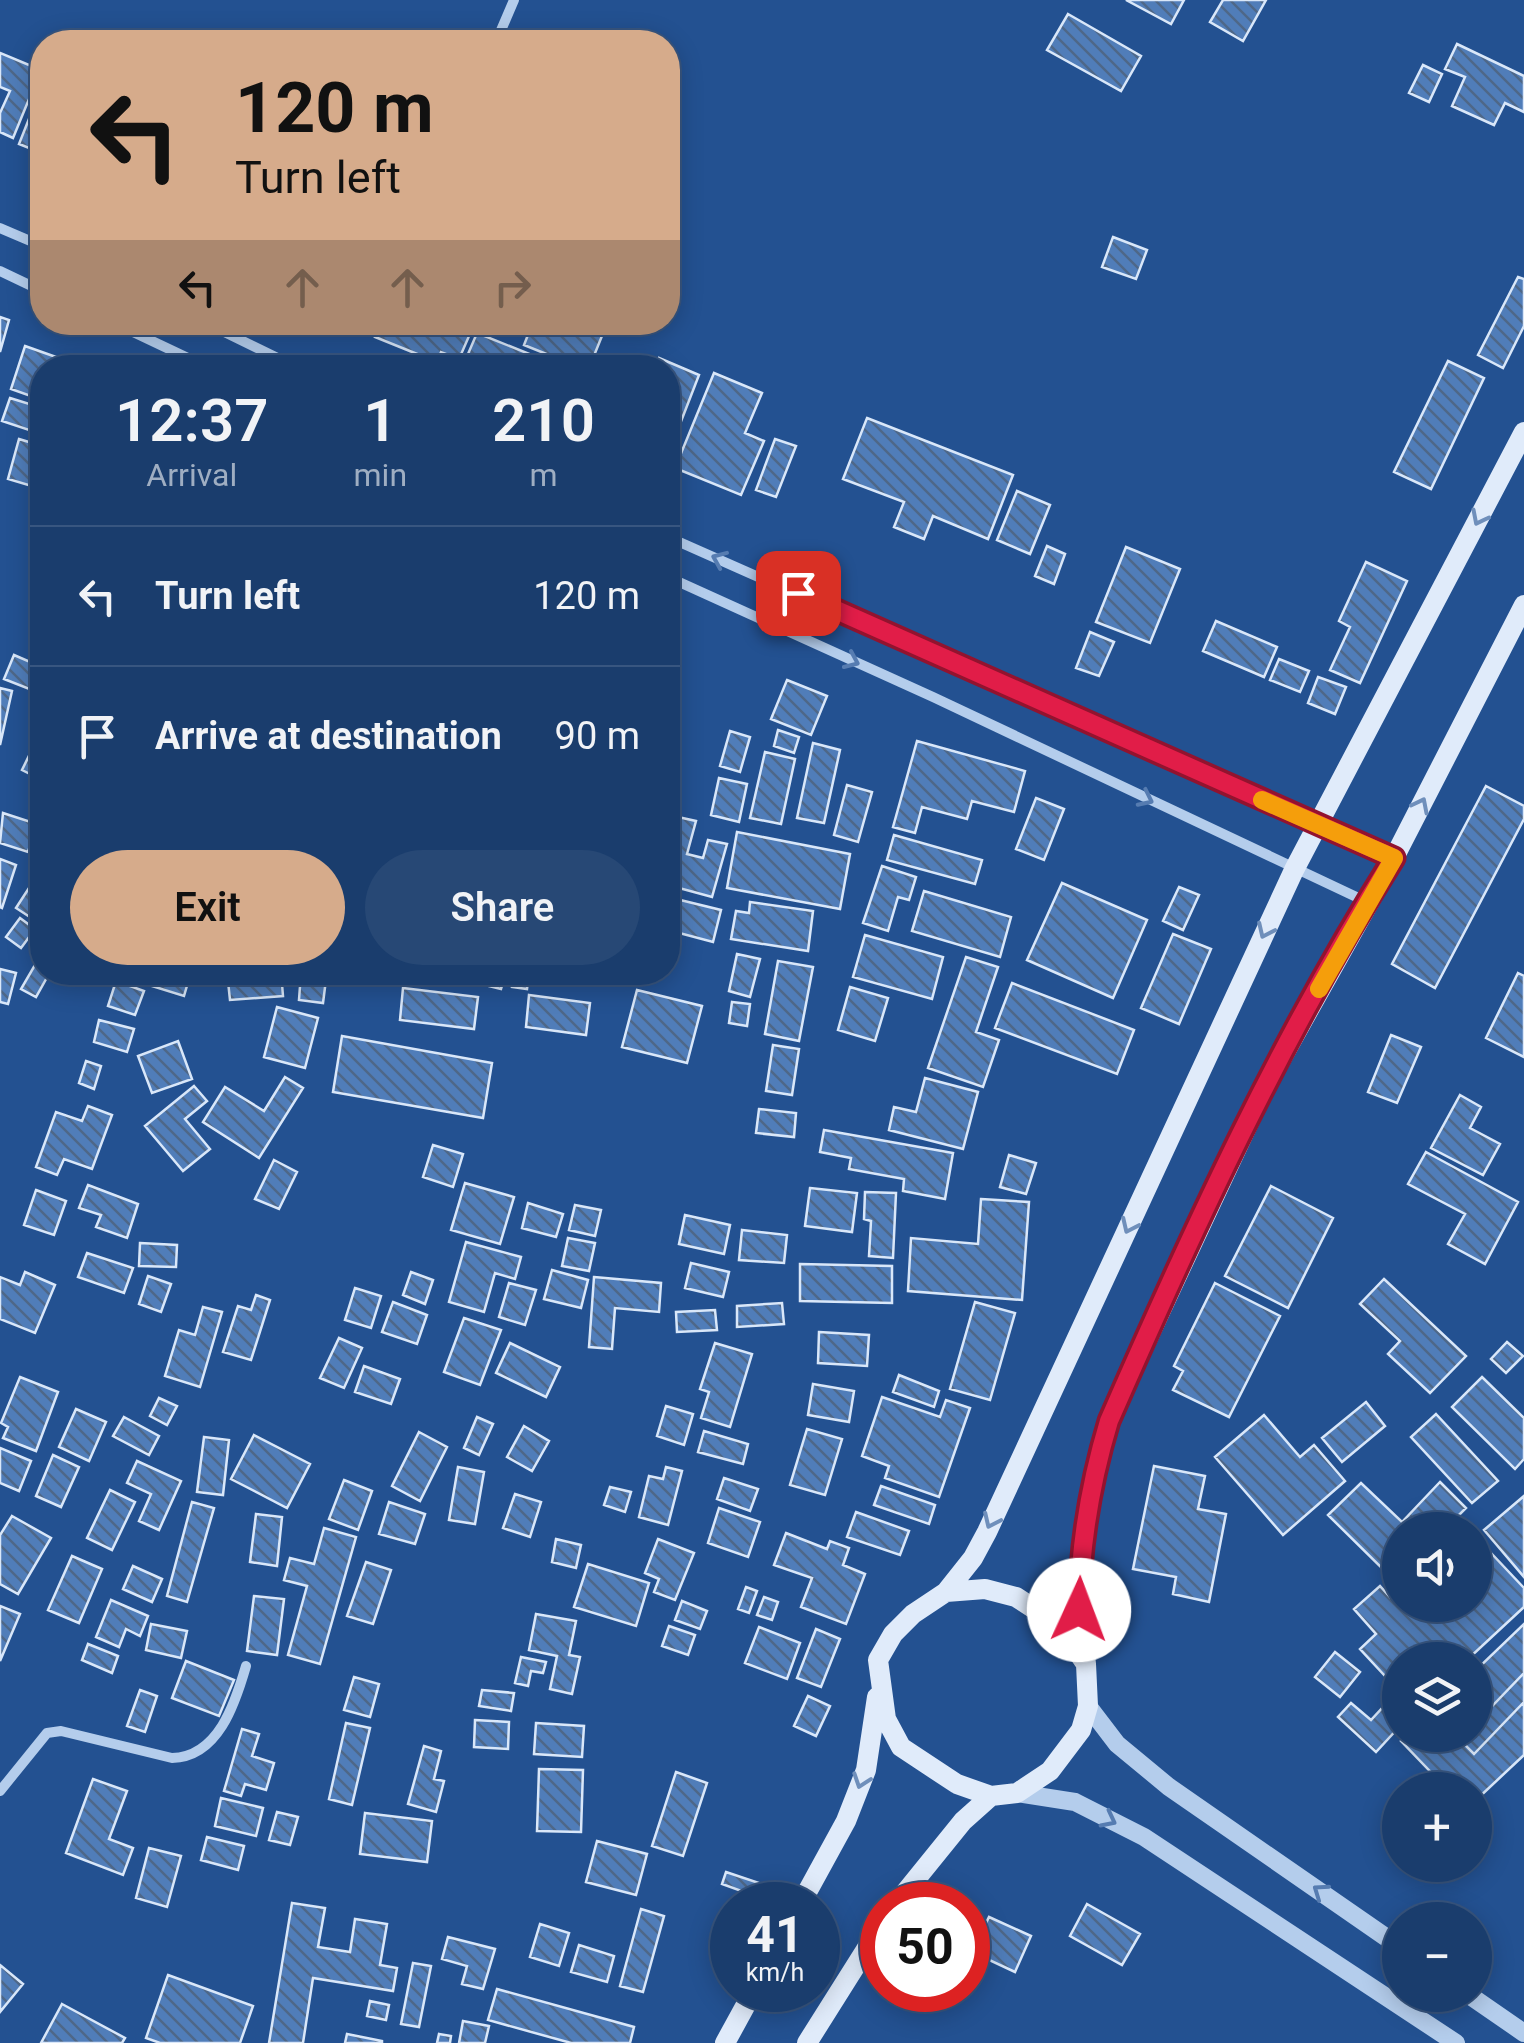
<!DOCTYPE html>
<html lang="en">
<head>
<meta charset="utf-8">
<style>
  :root { --surface:#1a3d6d; --page:#274875; --text:#f1f3f6; --muted:#9faec2; --line:#385680; --accent:#d6ab8b }
  body { margin:0; font-family:Roboto,sans-serif; background:var(--page); color:var(--text); height:100vh; display:flex; flex-direction:column; font-size:38px; white-space:nowrap }
  * { box-sizing:border-box; margin:0 }
  p { font-size:32px; color:var(--muted) }
  .icon { flex:none; width:55px; height:55px; fill:none; stroke:currentColor; stroke-width:2; stroke-linecap:round; stroke-linejoin:round }
  .map { position:relative; flex:1; overflow:hidden }
  .drawer { position:absolute; left:30px; top:355px; width:650px; height:630px; display:flex; flex-direction:column; background:var(--surface); border-radius:40px; box-shadow:0 5px 25px #0003,0 0 0 2px var(--line) }
  .drawer>* { flex:none }
  .hud { position:absolute; left:30px; top:30px; width:650px; height:305px; border-radius:40px; box-shadow:0 5px 25px #0003,0 0 0 2px var(--line); background:#d6ab8b; color:#111; overflow:hidden }
  .tools { position:absolute; left:1382px; top:1512px; display:grid; gap:20px }
  .tools a { display:grid; place-items:center; width:110px; height:110px; border-radius:50%; background:var(--surface); box-shadow:0 5px 25px #0003,0 0 0 2px var(--line); font-size:50px }
  .speed { position:absolute; left:710px; top:1882px; display:flex; gap:20px; font-size:50px; font-weight:700; text-align:center }
  .speed>* { display:grid; place-content:center; width:130px; height:130px; border-radius:50%; background:var(--surface); box-shadow:0 5px 25px #0003,0 0 0 2px var(--line); line-height:1 }
  .speed small { font-size:25px; font-weight:400 }
  .speed .limit { border:15px solid #d22; background:#fff; color:#111 }
  .pin { position:absolute; display:grid; place-items:center; width:85px; height:85px; color:#fff; margin:-42px; border-radius:20px; box-shadow:0 5px 15px #0006 }
  .me { position:absolute; width:110px; margin:-55px; rotate:2deg; stroke-linejoin:round; filter:drop-shadow(0 0 8px #0008) }
  .turn { display:flex; align-items:center; gap:35px; height:210px; padding:0 40px; font-size:45px }
  .turn .icon { width:130px; height:130px; stroke-width:2.5 }
  .turn b { display:block; font-size:70px; line-height:85px }
  .lanes { display:flex; align-items:center; height:95px; padding:0 40px; background:#0003; justify-content:center; gap:50px; direction:ltr }
  .lanes .off { opacity:.35 }
  .eta { display:flex; justify-content:space-evenly; align-items:center; height:170px; text-align:center }
  .eta b { font-size:60px; font-weight:600; line-height:70px }
  .primary-button { display:flex; gap:20px; margin-top:auto; padding:20px 40px }
  .primary-button a { flex:1; height:115px; border-radius:60px; background:var(--accent); color:#111; font-size:40px; font-weight:600; line-height:115px; text-align:center }
  .primary-button a+a { background:var(--page); color:var(--text) }
  ul { padding:0; list-style:none }
  li { display:flex; align-items:center; gap:30px; height:140px; padding:0 40px; border-top:2px solid var(--line) }
  li div { flex:1 }
  li b { display:block; font-size:38px }
  li em { font-style:normal }
  .map>svg:first-child { display:block }
</style>
</head>
<body>
<div class="map">
<svg width="1524" height="2043" viewBox="0 0 1524 2043">
  <defs>
    <pattern id="building-back-hatch" width="6" height="6" patternUnits="userSpaceOnUse" patternTransform="scale(2.5)"><rect width="6" height="6" fill="#507db9"/><path d="M-1 5l2 2M0 0l6 6M5-1l2 2" fill="none" stroke="#4e6788"/></pattern>
  </defs>
  <rect width="100%" height="100%" fill="#235191"/>
  <path fill="url(#building-back-hatch)" stroke="#d9e7f9" stroke-width="2.5" d="M1126 0H1184L1171 24Z
    M1223 0H1266L1243 41 1210 22Z
    M1068 14 1141 56 1121 91 1047 50Z
    M1457 44 1524 76V112L1505 103 1494 125 1452 106 1465 77 1445 69Z
    M0 53 41 70 13 138 0 132V113L10 91 0 87Z
    M1423 65 1442 74 1429 102 1409 93Z
    M42 86V145L39 152 19 144Z
    M1113 237 1147 250 1136 279 1102 267Z
    M1518 277 1524 279V326L1503 368 1478 355Z
    M0 317 9 320 0 352Z
    M377 322H461L473 327 459 359 441 352 437 362 375 337 380 324Z
    M533 322H582L604 331 589 368H581L524 345Z
    M477 333 564 368H462Z
    M25 346 87 368H42V400L11 389Z
    M659 358 699 375 668 455V368H656Z
    M1448 361 1484 378 1431 489 1394 472Z
    M714 373 762 393 745 433 764 441 741 495 675 468Z
    M10 398 36 406 29 430 2 421Z
    M867 418 1013 475 988 539 933 516 924 539 894 527 904 502 843 479Z
    M19 439 42 446V489L8 479Z
    M775 439 796 446 776 497 756 490Z
    M1017 491 1050 505 1030 554 997 540Z
    M1047 546 1065 554 1054 584 1035 576Z
    M1126 547 1180 569 1150 643 1096 622Z
    M1366 562 1407 581 1360 683 1330 670 1350 627 1339 621Z
    M1216 621 1277 647 1264 677 1203 651Z
    M1090 632 1114 642 1099 676 1076 668Z
    M668 639 675 641 668 667Z
    M14 655 42 667V694L4 679Z
    M1279 659 1309 671 1300 692 1270 680Z
    M1318 677 1346 687 1335 714 1308 703Z
    M787 680 827 696 811 735 771 719Z
    M0 688 12 691 0 745Z
    M42 729V780L22 770Z
    M778 730 799 737 794 753 774 746Z
    M730 731 750 737 740 772 720 766Z
    M917 741 1025 771 1014 812 972 801 967 819 922 807 915 833 893 827Z
    M813 743 840 750 824 823 797 818Z
    M765 752 795 759 781 824 750 818Z
    M719 778 747 784 739 822 711 815Z
    M847 785 872 792 858 842 834 835Z
    M1486 786 1524 806V819L1435 988 1392 964Z
    M1036 798 1064 809 1044 860 1016 849Z
    M3 813 37 824 28 852 0 843Z
    M678 817 696 821 687 854 703 858 708 840 727 844 712 897 668 885V854Z
    M737 832 850 854 840 909 727 888Z
    M894 835 982 860 975 884 887 860Z
    M0 859 16 865 2 908 0 907Z
    M882 866 916 877 909 900 898 897 888 931 863 923Z
    M42 868V925L16 908Z
    M1062 883 1147 920 1113 998 1027 960Z
    M1179 887 1199 895 1183 930 1163 921Z
    M924 891 1011 917 1000 957 912 931Z
    M668 897 721 910 713 942 668 930Z
    M750 902 813 911 808 951 731 939 736 911 749 913Z
    M20 918 35 929 21 948 6 937Z
    M1173 934 1211 949 1179 1024 1141 1008Z
    M865 935 943 957 932 999 853 977Z
    M737 954 760 959 750 997 729 991Z
    M966 957 998 967 976 1032 999 1040 983 1087 928 1068Z
    M39 958 42 960V972H50L36 997 21 989Z
    M778 961 813 967 799 1041 765 1034Z
    M0 969 16 973 8 1004 0 1002Z
    M146 972H191L184 996 142 983Z
    M227 972H281L283 996 230 1000Z
    M294 972H327L323 1003 299 1000 300 986 293 985Z
    M485 972H506L501 989 481 984Z
    M514 972H529L527 989 512 987Z
    M1518 973 1524 976V1057L1486 1038Z
    M116 981 144 991 135 1015 108 1006Z
    M1012 983 1134 1030 1117 1074 995 1028Z
    M850 987 888 998 875 1041 838 1030Z
    M403 988 478 997 474 1029 400 1020Z
    M637 990 702 1006 687 1063 622 1047Z
    M529 995 590 1003 586 1035 526 1027Z
    M732 1002 750 1004 747 1026 729 1023Z
    M277 1007 318 1018 305 1068 264 1057Z
    M99 1020 134 1029 127 1052 94 1042Z
    M1391 1035 1421 1047 1397 1103 1368 1092Z
    M342 1036 492 1063 483 1118 333 1092Z
    M178 1041 192 1079 152 1093 138 1056Z
    M773 1045 799 1049 792 1095 766 1091Z
    M86 1061 101 1066 94 1089 79 1083Z
    M285 1077 303 1088 259 1158 203 1122 225 1087 264 1111Z
    M925 1078 978 1092 963 1149 889 1130 894 1107 916 1112Z
    M194 1086 207 1101 185 1119 210 1149 183 1171 145 1126Z
    M1460 1095 1481 1107 1470 1128 1500 1144 1483 1175 1431 1148Z
    M88 1106 112 1115 92 1169 64 1159 57 1175 36 1167 56 1112 82 1121Z
    M759 1109 796 1113 794 1137 756 1133Z
    M824 1130 953 1153 945 1199 903 1191 904 1179 849 1169 851 1158 820 1152Z
    M433 1145 463 1154 453 1187 423 1177Z
    M1426 1152 1518 1202 1485 1264 1448 1244 1465 1214 1408 1184Z
    M1009 1155 1036 1163 1026 1194 1000 1187Z
    M274 1160 297 1172 279 1209 255 1199Z
    M465 1183 514 1197 500 1244 451 1230Z
    M88 1185 138 1204 127 1238 96 1227 101 1215 79 1208Z
    M1271 1186 1333 1218 1288 1308 1225 1276Z
    M810 1188 857 1193 852 1232 805 1226Z
    M36 1190 66 1201 54 1235 24 1225Z
    M865 1192 896 1193 893 1258 869 1256 871 1221 864 1219Z
    M981 1199 1029 1202 1022 1300 908 1291 911 1238 978 1244Z
    M528 1203 563 1214 556 1237 522 1228Z
    M575 1205 601 1210 595 1236 569 1230Z
    M685 1215 730 1225 724 1254 679 1244Z
    M742 1230 787 1235 784 1263 739 1260Z
    M568 1238 595 1243 589 1271 562 1266Z
    M466 1242 521 1257 515 1279 495 1273 484 1312 449 1302Z
    M140 1243 177 1245 176 1267 139 1266Z
    M87 1253 133 1268 124 1293 78 1277Z
    M691 1263 729 1272 723 1297 685 1288Z
    M800 1264 892 1266V1303L800 1301Z
    M552 1270 588 1280 581 1308 544 1299Z
    M25 1272 55 1285 35 1333 0 1319V1277L20 1285Z
    M411 1272 433 1280 425 1304 403 1295Z
    M148 1276 171 1284 161 1312 139 1304Z
    M594 1277 661 1283 659 1312 615 1308 612 1349 589 1347Z
    M1384 1279 1466 1356 1430 1393 1388 1354 1400 1341 1360 1304Z
    M509 1283 536 1290 525 1325 499 1317Z
    M1215 1283 1280 1316 1229 1417 1173 1390 1183 1371 1174 1366Z
    M355 1288 381 1296 371 1328 345 1320Z
    M256 1295 270 1300 251 1360 223 1352 238 1306 251 1310Z
    M393 1302 427 1315 417 1344 382 1332Z
    M975 1302 1015 1313 990 1400 950 1389Z
    M782 1303 784 1324 737 1327V1306Z
    M203 1307 222 1312 200 1387 165 1376 179 1330 195 1335Z
    M715 1310 717 1330 677 1332 676 1312Z
    M464 1318 501 1330 480 1385 444 1372Z
    M819 1332 869 1335 867 1366 818 1363Z
    M339 1338 362 1348 344 1388 320 1378Z
    M1507 1342 1523 1356 1506 1373 1491 1359Z
    M510 1343 560 1367 546 1397 496 1373Z
    M715 1343 752 1354 730 1427 701 1418 709 1392 700 1389Z
    M364 1366 400 1379 391 1404 355 1392Z
    M899 1375 939 1391 934 1407 893 1392Z
    M20 1377 58 1392 36 1451 3 1438 8 1427 1 1423Z
    M1482 1377 1524 1418V1459L1515 1469 1452 1407Z
    M813 1384 854 1391 849 1422 808 1415Z
    M882 1397 940 1417 946 1400 970 1408 939 1497 885 1478 889 1466 862 1456Z
    M159 1398 177 1406 167 1425 150 1416Z
    M1366 1402 1385 1426 1342 1462 1322 1438Z
    M666 1406 693 1414 684 1445 657 1436Z
    M76 1409 106 1422 89 1461 59 1447Z
    M1436 1414 1498 1481 1472 1503 1411 1437Z
    M1264 1415 1300 1457 1314 1445 1345 1481 1283 1535 1215 1457Z
    M124 1417 159 1436 149 1455 113 1436Z
    M477 1417 493 1424 479 1455 464 1448Z
    M524 1426 549 1441 532 1471 507 1457Z
    M807 1429 842 1439 825 1495 790 1485Z
    M704 1431 748 1444 743 1464 698 1452Z
    M419 1432 447 1447 420 1501 392 1486Z
    M254 1435 310 1464 287 1508 231 1479Z
    M204 1437 229 1440 223 1495 197 1492Z
    M0 1448 31 1461 19 1491 0 1483Z
    M53 1455 79 1467 61 1507 36 1496Z
    M137 1461 181 1481 159 1530 139 1521 151 1494 127 1483Z
    M1154 1466 1205 1476 1198 1509 1226 1514 1209 1602 1173 1594 1176 1577 1133 1569Z
    M458 1467 484 1472 475 1524 449 1520Z
    M666 1467 682 1471 668 1525 639 1517 649 1476 663 1479Z
    M724 1478 758 1489 750 1511 717 1499Z
    M344 1480 372 1491 358 1530 329 1519Z
    M1440 1482 1466 1508 1444 1530H1400V1576L1395 1581 1328 1515 1361 1483 1402 1522Z
    M881 1486 935 1505 929 1524 874 1505Z
    M610 1487 631 1492 625 1512 604 1505Z
    M110 1490 135 1502 112 1550 87 1538Z
    M515 1494 541 1502 530 1537 503 1528Z
    M1524 1496V1577L1484 1530Z
    M192 1502 214 1508 187 1602 167 1596Z
    M389 1502 425 1514 415 1544 379 1534Z
    M719 1508 760 1522 748 1557 708 1543Z
    M856 1512 909 1531 900 1555 847 1537Z
    M256 1514 282 1517 277 1566 250 1562Z
    M12 1516 51 1538 18 1594 0 1584V1535Z
    M324 1528 356 1537 320 1664 288 1655 307 1586 284 1580 290 1558 314 1564Z
    M786 1533 827 1549 830 1541 849 1548 843 1565 865 1574 846 1624 801 1607 812 1578 774 1565Z
    M1475 1536 1524 1588V1607L1467 1660H1400V1667L1397 1664 1385 1676 1360 1649 1376 1634 1354 1609 1380 1586 1390 1597 1400 1588V1605H1444L1438 1611 1447 1620 1461 1605H1475Z
    M556 1539 581 1545 576 1568 552 1562Z
    M658 1539 694 1553 675 1600 654 1592 659 1579 645 1573Z
    M72 1556 102 1569 79 1623 48 1610Z
    M366 1562 391 1570 373 1624 347 1616Z
    M588 1564 649 1583 636 1626 574 1607Z
    M133 1566 162 1579 152 1602 123 1589Z
    M746 1587 757 1591 749 1613 738 1609Z
    M254 1596 284 1599 277 1655 247 1651Z
    M764 1597 778 1602 772 1620 757 1615Z
    M111 1600 148 1616 140 1636 126 1629 119 1647 96 1637Z
    M682 1601 707 1611 700 1629 675 1620Z
    M1444 1605H1461L1447 1620 1438 1611Z
    M0 1606 20 1614 0 1661Z
    M536 1614 576 1621 569 1655 580 1657 572 1694 550 1689 557 1656 529 1650Z
    M151 1624 187 1631 181 1658 146 1650Z
    M1524 1624V1673L1475 1724V1671Z
    M669 1626 695 1635 688 1655 662 1646Z
    M759 1627 800 1643 787 1679 745 1663Z
    M816 1629 840 1639 821 1687 797 1678Z
    M88 1644 118 1656 112 1673 82 1660Z
    M1335 1652 1360 1672 1340 1697 1315 1677Z
    M521 1657 546 1662 543 1673 531 1671 528 1686 515 1683Z
    M186 1661 234 1680 219 1716 172 1698Z
    M1524 1673V1702L1474 1754 1460 1740 1464 1735H1475V1724Z
    M354 1677 379 1684 370 1717 344 1710Z
    M140 1690 157 1696 145 1732 127 1726Z
    M482 1690 514 1693 511 1711 479 1706Z
    M808 1696 830 1706 816 1736 794 1726Z
    M1524 1702V1755L1475 1801V1790H1448L1401 1741 1407 1735H1464L1460 1740 1474 1754Z
    M1351 1703 1371 1720 1384 1706 1400 1720V1726L1376 1752 1338 1717Z
    M475 1720 509 1722 508 1749 474 1747Z
    M346 1723 370 1728 352 1805 329 1799Z
    M536 1723 584 1726 582 1757 534 1754Z
    M242 1729 259 1734 252 1756 274 1763 266 1790 245 1784 241 1796 224 1791Z
    M424 1746 441 1751 434 1779 444 1781 436 1812 408 1804Z
    M539 1769 583 1770 581 1832 537 1831Z
    M676 1772 707 1783 683 1856 652 1846Z
    M93 1779 127 1791 109 1839 133 1848 123 1875 66 1853Z
    M221 1798 263 1808 256 1836 215 1826Z
    M277 1812 298 1817 290 1845 269 1840Z
    M365 1813 432 1821 427 1862 360 1854Z
    M207 1837 244 1846 238 1870 201 1860Z
    M597 1841 647 1854 636 1895 586 1882Z
    M149 1848 181 1856 167 1907 136 1898Z
    M726 1872 759 1883 755 1896 722 1884Z
    M292 1903 325 1908 318 1947 350 1952 355 1919 387 1924 380 1965 397 1968 393 1991 313 1978 303 2043H269Z
    M1087 1904 1140 1934 1122 1965 1070 1936Z
    M641 1909 664 1916 643 1992 620 1986Z
    M989 1917 1031 1936 1015 1972 972 1952Z
    M540 1924 569 1933 559 1966 530 1957Z
    M448 1937 495 1949 483 1989 462 1984 467 1966 442 1959Z
    M579 1945 614 1956 607 1982 571 1972Z
    M413 1963 431 1966 419 2027 401 2024Z
    M0 1965 23 1984 0 2012Z
    M168 1975 253 2006 240 2043H160L146 2038Z
    M497 1989 634 2027 630 2043H571L488 2020Z
    M370 2001 389 2005 386 2020 367 2016Z
    M62 2004 125 2038 122 2043H41Z
    M463 2021 489 2026 485 2043H459Z
    M347 2034 382 2041V2043H345Z
    M439 2034 451 2036 450 2043H437Z"/>
  <g fill="none" stroke-linecap="round" stroke-linejoin="round">
    <path stroke="#b4cdec" stroke-width="10" d="M496 42 514 0
      M0 228 42 246
      M0 271 42 291
      M112 322 209 368
      M204 322 298 368
      M668 537 1394 858
      M668 577 933 697 1367 902
      M0 1791 47 1733 61 1731 172 1758C218 1757 235 1704 246 1666"/>
    <path stroke="#b4cdec" stroke-width="18" d="M1088 1706 1117 1744 1169 1787 1400 1947
      M1017 1793 1075 1802 1144 1837 1456 2043
      M1469 1995 1524 2033"/>
    <path stroke="#e0ebfa" stroke-width="20" d="M985 1589 1016 1597 1059 1625 1086 1664 1088 1706 1081 1730 1050 1771 1017 1793 991 1796 957 1784 901 1747 886 1719 878 1660 893 1634 913 1614 946 1592Z
      M946 1592 973 1558 987 1532 1294 870 1524 432
      M1086 1664C1075 1576 1083 1505 1109 1421L1265 1088 1394 858 1524 605
      M800 1905 846 1821 866 1770 877 1697
      M895 1905 963 1821 991 1796
      M725 2043 754 1990
      M807 2043 882 1924"/>
  </g>
  <defs><path id="oneway-chevron" d="M-2-3.5L2.5 0L-2 3.5" fill="none" stroke-width="1.6" stroke-linecap="round" stroke-linejoin="round" transform="scale(2.5)"/></defs>
  <g stroke="#6f8fbb">
    <use href="#oneway-chevron" transform="translate(1479 518) rotate(117)"/>
    <use href="#oneway-chevron" transform="translate(1421 805) rotate(-63)"/>
    <use href="#oneway-chevron" transform="translate(1265 931) rotate(115)"/>
    <use href="#oneway-chevron" transform="translate(1129 1226) rotate(115)"/>
    <use href="#oneway-chevron" transform="translate(991 1521) rotate(115)"/>
    <use href="#oneway-chevron" transform="translate(861 1781) rotate(109)"/>
  </g>
  <g stroke="#567cb1">
    <use href="#oneway-chevron" transform="translate(719 559) rotate(-157)"/>
    <use href="#oneway-chevron" transform="translate(852 661) rotate(24)"/>
    <use href="#oneway-chevron" transform="translate(1146 799) rotate(26)"/>
    <use href="#oneway-chevron" transform="translate(1109 1820) rotate(27)"/>
    <use href="#oneway-chevron" transform="translate(1320 1891) rotate(-145)"/>
  </g>
  <g fill="none" stroke-linecap="round" stroke-linejoin="round">
    <defs>
      <path id="route" d="M798 593 1394 858C1282 1035 1193 1229 1109 1421 1090 1484 1080 1544 1079 1610"/>
    </defs>
    <use href="#route" stroke="#92132f" stroke-width="25"/>
    <use href="#route" stroke="#e11d48" stroke-width="18"/>
    <path stroke="#f59e0b" stroke-width="18" d="M1262 800 1394 858 1319 989"/>
  </g>
</svg>
<div class="tools">
<a><svg class="icon" aria-label="sound" viewBox="0 0 24 24"><path d="M4 9h4l5-4v14l-5-4H4zM17 9q2 3 0 6"/></svg></a>
<a><svg class="icon" aria-label="layers" viewBox="0 0 24 24"><path d="M12 4l9 5-9 5-9-5zM3 14l9 5 9-5"/></svg></a>
<a>+</a>
<a>−</a>
</div>
<div class="speed"><div>41<small>km/h</small></div><div class="limit">50</div></div>
<div class="pin" style="left:798px;top:593px;background:#d93025"><svg class="icon" aria-label="arrive" viewBox="0 0 24 24"><path d="M6 21V4h12l-3 4 3 4H6"/></svg></div>
<svg class="me" style="left:1079px;top:1610px" viewBox="-20 -20 40 40"><circle r="19" fill="#fff"/><path d="M0-13L10 11 0 6-10 11z" fill="#e11d48"/></svg>
<div class="hud">
<div class="turn"><svg class="icon" aria-label="left" viewBox="0 0 24 24"><path d="M17 20v-9H6M10 6l-5 5 5 5"/></svg><div><b>120 m</b>Turn left</div></div>
<div class="lanes"><svg class="icon" aria-label="left" viewBox="0 0 24 24"><path d="M17 20v-9H6M10 6l-5 5 5 5"/></svg><svg class="icon off" aria-label="ahead" viewBox="0 0 24 24"><path d="M12 20V5M6 11l6-6 6 6"/></svg><svg class="icon off" aria-label="ahead" viewBox="0 0 24 24"><path d="M12 20V5M6 11l6-6 6 6"/></svg><svg class="icon off" aria-label="right" viewBox="0 0 24 24"><path d="M7 20v-9h11M14 6l5 5-5 5"/></svg></div>
</div>
<section class="drawer">
<div class="eta">
<div><b>12:37</b><p>Arrival</p></div>
<div><b>1</b><p>min</p></div>
<div><b>210</b><p>m</p></div>
</div>
<ul>
<li><svg class="icon" aria-label="left" viewBox="0 0 24 24"><path d="M17 20v-9H6M10 6l-5 5 5 5"/></svg><div><b>Turn left</b></div><em>120 m</em></li>
<li><svg class="icon" aria-label="arrive" viewBox="0 0 24 24"><path d="M6 21V4h12l-3 4 3 4H6"/></svg><div><b>Arrive at destination</b></div><em>90 m</em></li>
</ul>
<div class="primary-button"><a>Exit</a><a>Share</a></div>
</section>
</div>
</body>
</html>
